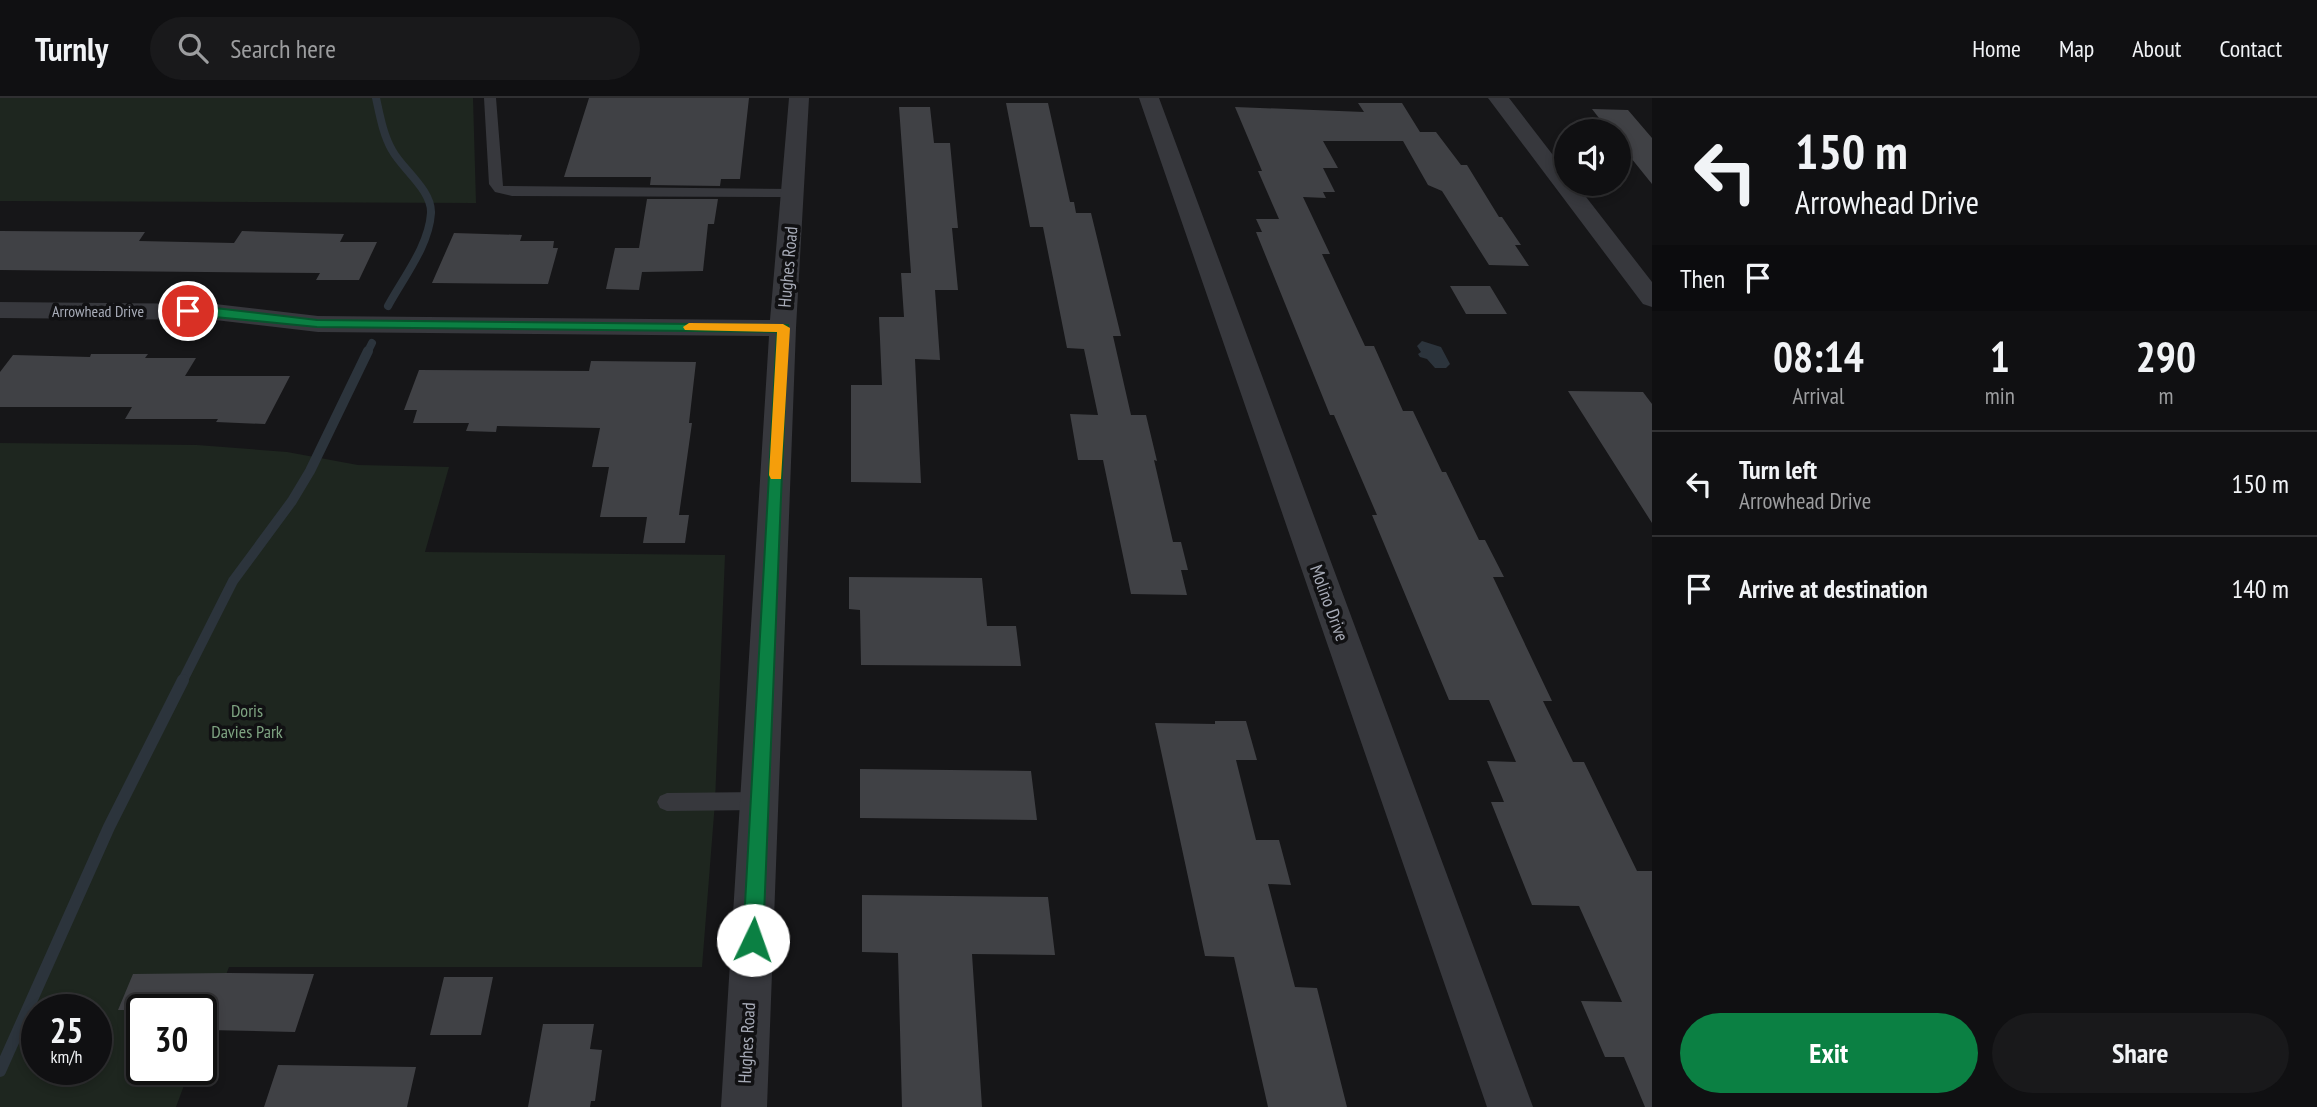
<!DOCTYPE html>
<html lang="en">
<head>
<meta charset="utf-8">
<style>
  :root { --surface:#101012; --page:#19191b; --text:#f1f3f6; --muted:#9c9d9f; --line:#303032; --accent:#0b8043 }
  body { margin:0; font-family:"PT Sans Narrow",sans-serif; background:var(--page); color:var(--text); height:100vh; display:flex; flex-direction:column; font-size:26px; white-space:nowrap }
  * { box-sizing:border-box; margin:0 }
  p { font-size:23px; color:var(--muted) }
  .icon { flex:none; width:38px; height:38px; fill:none; stroke:currentColor; stroke-width:2; stroke-linecap:round; stroke-linejoin:round }
  .map { position:relative; flex:1; overflow:hidden }
  .sheet { display:flex; flex-direction:column; background:var(--surface); width:665px }
  .sheet>* { flex:none }
  .top-card { background:#101012; color:var(--text); overflow:hidden }
  .fabs { position:absolute; left:1554px; top:21px; display:grid; gap:14px }
  .fabs a { display:grid; place-items:center; width:77px; height:77px; border-radius:50%; background:var(--surface); box-shadow:0 4px 10px #0003,0 0 0 2px var(--line); font-size:35px }
  .speed { position:absolute; left:21px; top:896px; display:flex; gap:14px; font-size:35px; font-weight:700; text-align:center }
  .speed>* { display:grid; place-content:center; width:91px; height:91px; border-radius:50%; background:var(--surface); box-shadow:0 4px 10px #0003,0 0 0 2px var(--line); line-height:1 }
  .speed small { font-size:18px; font-weight:400 }
  .speed .limit { border:4px solid #111; border-radius:10px; background:#fff; color:#111 }
  .pin { position:absolute; display:grid; place-items:center; width:60px; height:60px; color:#fff; margin:-30px; border:4px solid #fff; border-radius:50%; box-shadow:0 2px 7px #0007 }
  .me { position:absolute; width:77px; margin:-38px; rotate:3deg; stroke-linejoin:round; filter:drop-shadow(0 0 5px #0008) }
  .turn { display:flex; align-items:center; gap:24px; height:147px; padding:0 28px; font-size:32px }
  .turn .icon { width:91px; height:91px; stroke-width:2.5 }
  .turn b { display:block; font-size:49px; line-height:60px }
  .then { display:flex; align-items:center; height:66px; padding:0 28px; background:#0003; gap:14px; font-size:26px }
  .eta { display:flex; justify-content:space-evenly; align-items:center; height:119px; text-align:center }
  .eta b { font-size:42px; font-weight:800; line-height:49px }
  .cta { display:flex; gap:14px; margin-top:auto; padding:14px 28px }
  .cta a { flex:1; height:80px; border-radius:42px; background:var(--accent); color:#fff; font-size:28px; font-weight:800; line-height:80px; text-align:center }
  .cta a+a { background:var(--page); color:var(--text) }
  ul { padding:0; list-style:none }
  li { display:flex; align-items:center; gap:21px; height:105px; padding:0 28px; border-top:2px solid var(--line) }
  li div { flex:1 }
  li b { display:block; font-size:26px }
  li em { font-style:normal }
  header { display:flex; align-items:center; gap:42px; box-sizing:border-box; height:98px; padding:0 35px; background:var(--surface); border-bottom:2px solid var(--line) }
  header strong { font-size:33px }
  nav { display:flex; gap:38px; margin-inline-start:auto; font-size:24px }
  .search { width:490px; height:63px; background:var(--page); display:flex; align-items:center; gap:18px; box-sizing:border-box; padding:0 24px; border-radius:38px; color:var(--muted); font-size:26px }
  main { display:flex; flex:1; min-height:0 }
  .map>svg:first-child { display:block }
</style>
</head>
<body>
<header>
<strong>Turnly</strong>
<div class="search"><svg class="icon" aria-label="search" viewBox="0 0 24 24"><circle cx="10" cy="10" r="6"/><path d="M15 15l6 6"/></svg>Search here</div>
<nav><a>Home</a><a>Map</a><a>About</a><a>Contact</a></nav>
</header>
<main>
<div class="map">
<svg width="1652" height="1009" viewBox="0 0 1652 1009">
  <rect width="100%" height="100%" fill="#161618"/>
  <path fill="#1e261f" fill-rule="evenodd" d="M0 0H473L476 105 0 103Z
    M0 345 197 347 287 354 358 367 449 369 425 454 725 457 715 704 702 869H229L201 942V912H142V971H190L176 1009H0ZM37 912H96V971H37Z"/>
  <path fill="#2c343c" d="M1422 243 1441 249 1450 266 1446 270H1435L1427 261 1420 259 1418 256 1421 254 1417 248Z"/>
  <g fill="none" stroke-linecap="round" stroke-linejoin="round">
    <path stroke="#2c343c" stroke-width="8" d="M376 0C380 18 383 36 392 52 402 71 432 92 431 115 429 148 403 180 388 208
      M367 255 372 245"/>
    <path stroke="#2c343c" stroke-width="10" d="M182 584 233 483 292 403 310 373 368 253"/>
    <path stroke="#2c343c" stroke-width="12" d="M0 973 109 729 183 582"/>
  </g>
  <path fill="#404145" d="M589 0H749L740 81H721L720 88 650 87 651 79H564Z
    M1006 5H1048L1070 104H1074L1076 115H1091L1121 238H1113L1131 317H1146L1157 363 1154 362 1173 444H1181L1188 472H1181L1187 497 1131 496 1103 362H1078L1070 316 1098 317 1084 251 1067 250 1043 129H1030Z
    M1358 5H1402L1420 34H1436L1461 67H1467L1499 119H1502L1521 147H1515L1529 168 1489 167 1442 93 1428 87 1403 43H1323L1338 70H1323L1335 94H1323L1326 100 1303 99 1330 156H1322L1365 248H1374L1403 313H1413L1442 374H1446L1479 442H1485L1504 479H1493L1552 603H1543L1573 664H1584L1637 773H1652V1009H1645L1624 959H1605L1581 903 1622 904 1579 808 1532 807 1491 704H1504L1487 663 1516 664 1489 602H1449L1372 417H1377L1334 317H1330L1256 134H1262L1256 121H1279L1258 73H1262L1235 9 1364 14Z
    M899 9H930L934 45H950L958 130H952L958 192H935L940 262 915 261 921 385 851 384V287H882L879 219H904L901 175H911Z
    M1592 11 1628 12 1652 40V86L1619 45V33H1609Z
    M647 101H718L714 126H708L703 173 642 174 639 192 606 191 615 150H639Z
    M0 133 145 134 139 143 234 145 242 133 306 135 344 136 340 144H377L359 182H316L320 175 0 172Z
    M454 135 522 137 520 143H554L553 150H558L548 186 432 185Z
    M1450 188H1490L1507 216H1466Z
    M91 256H148L145 260H196L185 278H290L265 326 216 324 218 321H125L132 309H0V274L13 257 90 259Z
    M591 263 696 264 689 325H692L679 417H689L685 445H643L647 419H600L609 369H592L600 330 497 328 496 334 466 333 469 325H413L417 312H404L419 272 589 273Z
    M1568 293 1643 294 1652 306V425Z
    M849 479 982 480 987 528H1016L1021 568 861 567 860 512 849 511Z
    M1215 623H1246L1257 662H1236L1256 742H1279L1291 787 1268 786 1295 889 1317 890 1347 1009H1268L1234 859 1205 858 1155 625 1215 626Z
    M860 671 1031 673 1037 722 860 720Z
    M862 797 1048 799 1055 857 972 856 982 1009H902L898 855 862 854Z
    M228 875 314 876 295 934 208 932 215 912H118L133 876Z
    M444 879H493L481 937H430Z
    M543 926H594L590 951 602 952 595 1003H591L590 1009H528Z
    M278 967 416 969 407 1009H264Z"/>
  <g fill="none" stroke-linecap="round" stroke-linejoin="round">
    <path fill="#37383d" fill-rule="evenodd" d="M484 0H496L503 88 794 91 800 95 794 99 512 98 495 94 489 86Z
      M760 694 767 697 770 703 767 709 760 712 667 713 660 710 657 704 660 698 667 695Z"/>
    <path fill="#37383d" fill-rule="evenodd" d="M789 0H809L796 230 767 1009H721L769 238 318 234 215 222 0 220V204L215 206 318 218 770 222Z
      M1139 0H1159L1533 1009H1487Z
      M1488 0H1509L1566 74V86H1576L1652 184V209L1643 206Z"/>
  </g>
  <path fill="#0b8043" stroke="#07532c" stroke-width="2" d="M188 210H215L317 222 788 227 763 842 760 849 753 852 746 849 743 842 777 234 317 229 184 216V211Z"/>
  <path fill="#f59e0b" d="M689 225 783 226 790 230 781 381H771L769 377 777 234 685 232 683 229Z"/>
  <g text-anchor="middle" stroke-width="7" stroke-linejoin="round" paint-order="stroke">
    <g font-size="16" fill="#a8acb8" stroke="#111113">
      <text x="98" y="219">Arrowhead Drive</text>
    </g>
    <g font-size="18" fill="#a8acb8" stroke="#111113">
      <text transform="translate(788 169) rotate(-85)" y="6">Hughes Road</text>
      <text transform="translate(1329 505) rotate(70)" y="6">Molino Drive</text>
      <text transform="translate(747 945) rotate(-87)" y="6">Hughes Road</text>
    </g>
    <g font-size="18" fill="#7ea381" stroke="#111113">
      <text x="247" y="619">Doris<tspan x="247" dy="21">Davies Park</tspan></text>
    </g>
  </g>
</svg>
<div class="fabs">
<a><svg class="icon" aria-label="sound" viewBox="0 0 24 24"><path d="M4 9h4l5-4v14l-5-4H4zM17 9q2 3 0 6"/></svg></a>
</div>
<div class="speed"><div>25<small>km/h</small></div><div class="limit">30</div></div>
<div class="pin" style="left:188px;top:213px;background:#d93025"><svg class="icon" aria-label="arrive" viewBox="0 0 24 24"><path d="M6 21V4h12l-3 4 3 4H6"/></svg></div>
<svg class="me" style="left:753px;top:842px" viewBox="-20 -20 40 40"><circle r="19" fill="#fff"/><path d="M0-13L10 11 0 6-10 11z" fill="#0b8043"/></svg>
</div>
<section class="sheet">
<div class="top-card">
<div class="turn"><svg class="icon" aria-label="left" viewBox="0 0 24 24"><path d="M17 20v-9H6M10 6l-5 5 5 5"/></svg><div><b>150 m</b>Arrowhead Drive</div></div>
<div class="then">Then<svg class="icon" aria-label="arrive" viewBox="0 0 24 24"><path d="M6 21V4h12l-3 4 3 4H6"/></svg></div>
</div>
<div class="eta">
<div><b>08:14</b><p>Arrival</p></div>
<div><b>1</b><p>min</p></div>
<div><b>290</b><p>m</p></div>
</div>
<ul>
<li><svg class="icon" aria-label="left" viewBox="0 0 24 24"><path d="M17 20v-9H6M10 6l-5 5 5 5"/></svg><div><b>Turn left</b><p>Arrowhead Drive</p></div><em>150 m</em></li>
<li><svg class="icon" aria-label="arrive" viewBox="0 0 24 24"><path d="M6 21V4h12l-3 4 3 4H6"/></svg><div><b>Arrive at destination</b></div><em>140 m</em></li>
</ul>
<div class="cta"><a>Exit</a><a>Share</a></div>
</section>
</main>
</body>
</html>
